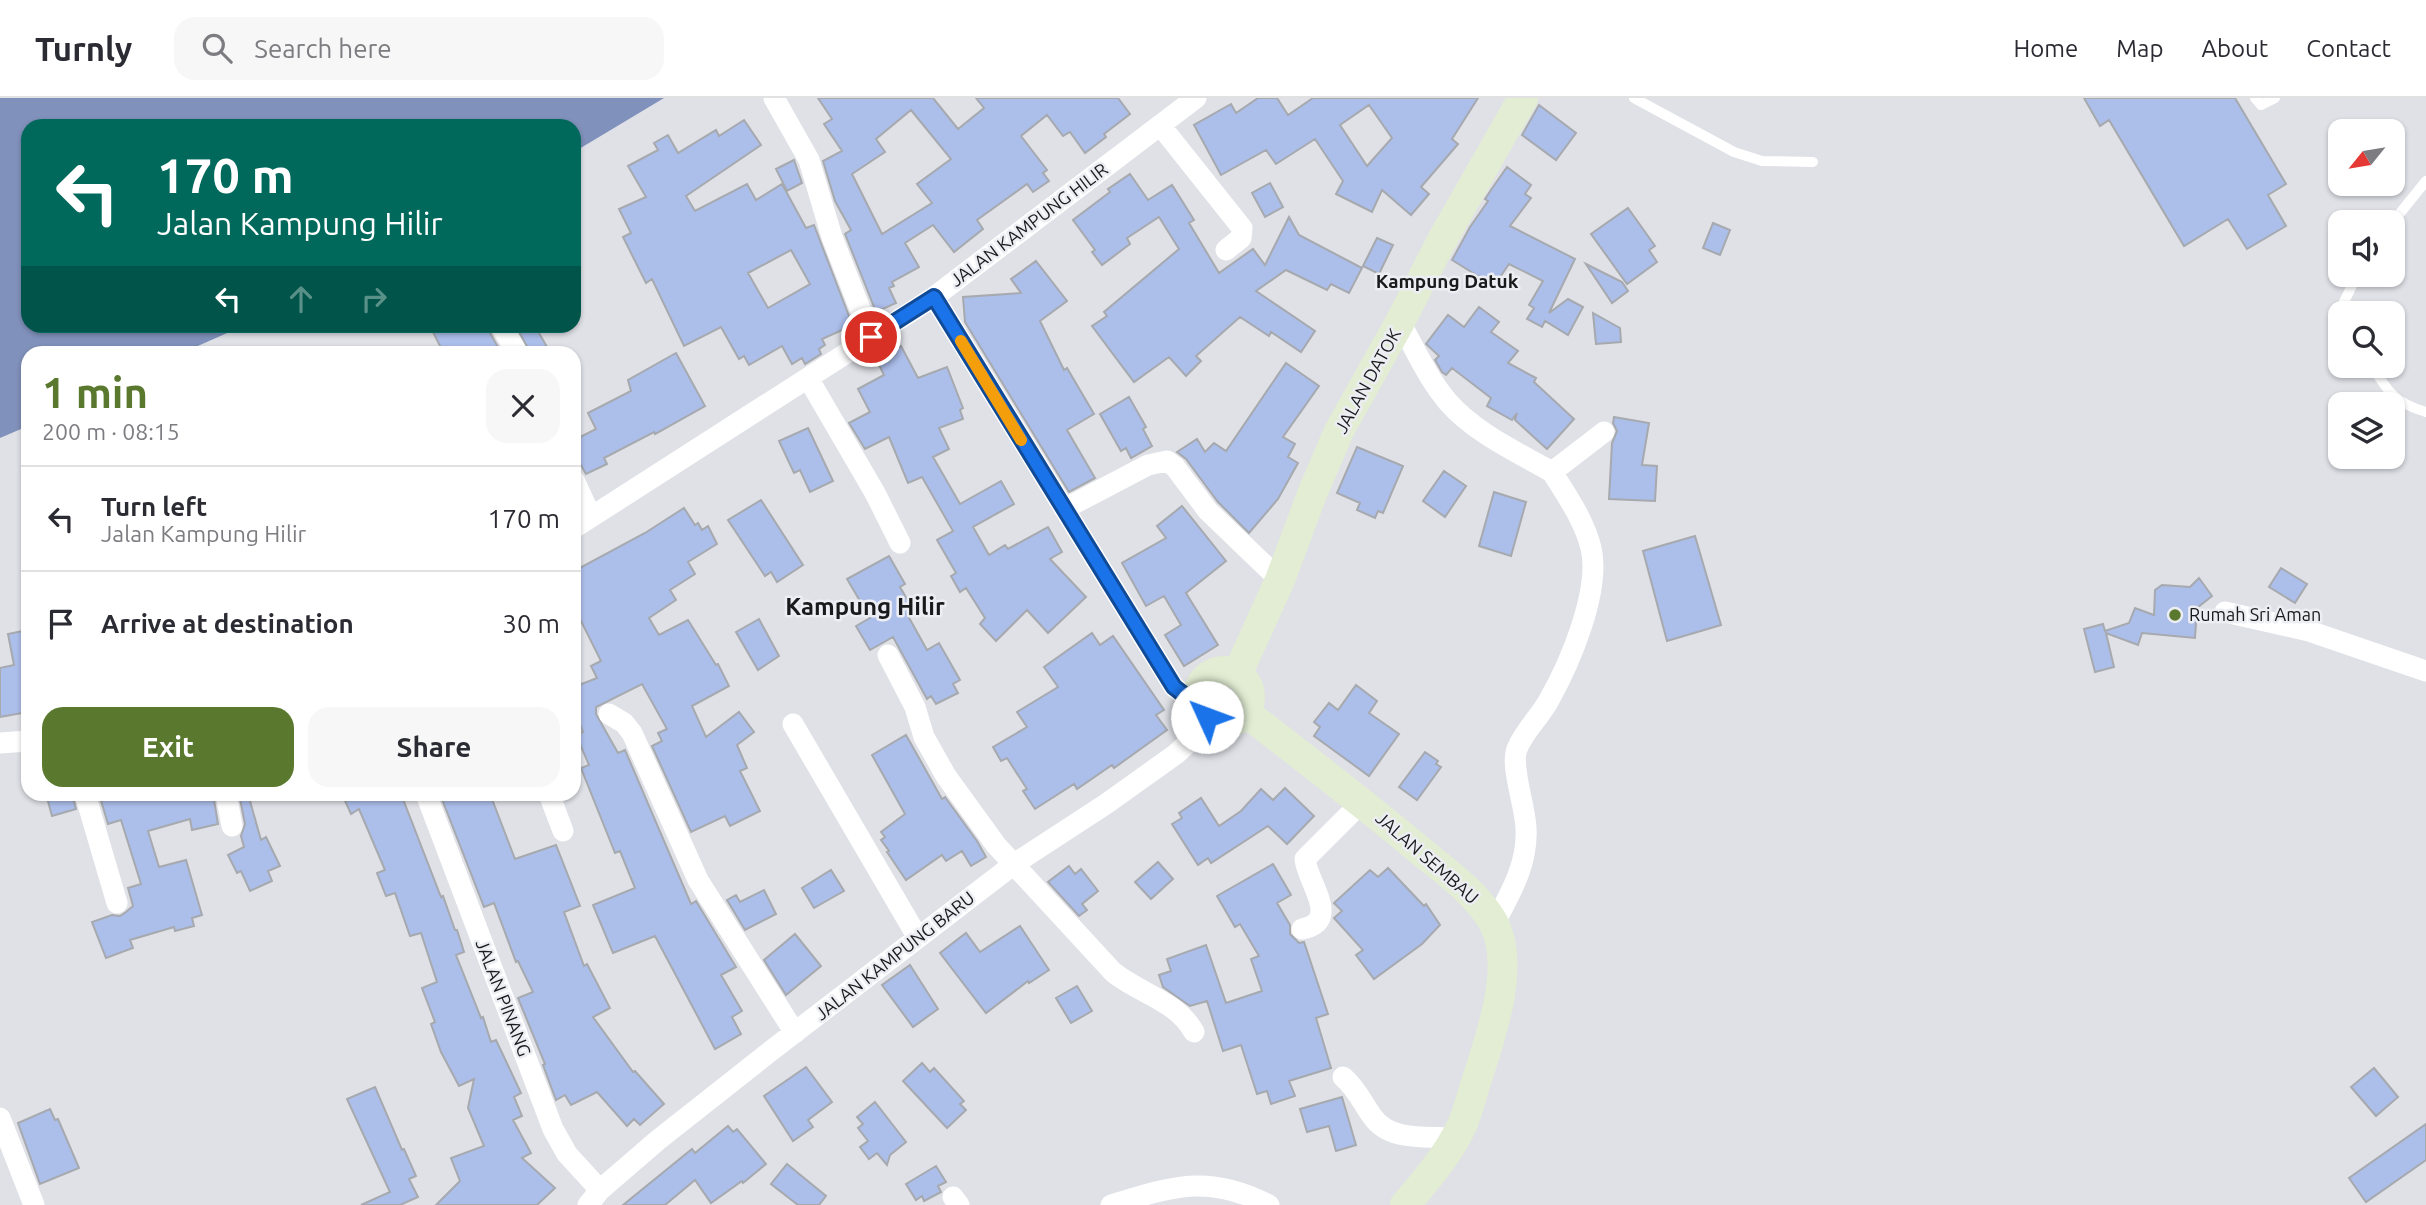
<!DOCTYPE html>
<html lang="en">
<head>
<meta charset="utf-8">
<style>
  :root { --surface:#fff; --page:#f7f7f7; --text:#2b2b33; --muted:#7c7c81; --line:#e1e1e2; --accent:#5a792f }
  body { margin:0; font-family:Ubuntu,sans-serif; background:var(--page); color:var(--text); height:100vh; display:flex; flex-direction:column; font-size:26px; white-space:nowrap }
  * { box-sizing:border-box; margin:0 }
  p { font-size:23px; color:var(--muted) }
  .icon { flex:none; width:38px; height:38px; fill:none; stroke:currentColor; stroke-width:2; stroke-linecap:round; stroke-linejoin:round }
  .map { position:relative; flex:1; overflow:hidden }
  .sheet { position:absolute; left:21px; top:248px; width:560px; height:455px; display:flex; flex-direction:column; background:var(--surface); border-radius:21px; box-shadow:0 2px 5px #0004 }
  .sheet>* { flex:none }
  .banner { position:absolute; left:21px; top:21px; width:560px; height:214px; border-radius:21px; box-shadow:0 2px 5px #0004; background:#00695c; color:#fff; overflow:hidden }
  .needle { width:46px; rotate:240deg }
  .tools { position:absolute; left:2328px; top:21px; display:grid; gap:14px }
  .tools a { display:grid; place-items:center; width:77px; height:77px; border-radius:14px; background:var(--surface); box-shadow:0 2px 5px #0004; font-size:35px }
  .pin { position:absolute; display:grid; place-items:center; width:60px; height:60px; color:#fff; margin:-30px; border:4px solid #fff; border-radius:50%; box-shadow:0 2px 7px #0007 }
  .me { position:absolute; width:77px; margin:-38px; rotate:313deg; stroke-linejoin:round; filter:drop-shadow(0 0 5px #0008) }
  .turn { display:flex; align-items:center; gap:24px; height:147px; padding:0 21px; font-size:32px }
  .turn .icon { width:91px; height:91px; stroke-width:2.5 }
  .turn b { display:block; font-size:49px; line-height:60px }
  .lanes { display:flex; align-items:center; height:66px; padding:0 21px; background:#0003; justify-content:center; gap:35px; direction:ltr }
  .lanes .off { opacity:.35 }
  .round { display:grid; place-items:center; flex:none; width:74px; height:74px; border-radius:21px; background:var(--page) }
  .headline { display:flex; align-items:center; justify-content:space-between; height:119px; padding:0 21px }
  h1 { font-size:42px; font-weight:700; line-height:52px; color:var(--accent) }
  .action { display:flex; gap:14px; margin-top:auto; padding:14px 21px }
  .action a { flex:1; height:80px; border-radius:21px; background:var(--accent); color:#fff; font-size:28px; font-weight:700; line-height:80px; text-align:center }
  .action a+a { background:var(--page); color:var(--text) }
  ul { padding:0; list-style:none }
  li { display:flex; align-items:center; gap:21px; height:105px; padding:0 21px; border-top:2px solid var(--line) }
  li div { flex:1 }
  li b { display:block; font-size:26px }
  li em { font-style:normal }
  header { display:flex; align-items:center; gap:42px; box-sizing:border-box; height:98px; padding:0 35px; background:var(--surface); border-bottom:2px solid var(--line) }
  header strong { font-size:33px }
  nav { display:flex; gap:38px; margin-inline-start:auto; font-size:24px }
  .search { width:490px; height:63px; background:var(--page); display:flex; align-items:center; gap:18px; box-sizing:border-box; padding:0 24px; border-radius:21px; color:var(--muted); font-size:26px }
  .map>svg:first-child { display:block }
</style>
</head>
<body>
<header>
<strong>Turnly</strong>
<div class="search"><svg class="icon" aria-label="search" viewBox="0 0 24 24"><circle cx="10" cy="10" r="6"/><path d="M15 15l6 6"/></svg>Search here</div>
<nav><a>Home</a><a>Map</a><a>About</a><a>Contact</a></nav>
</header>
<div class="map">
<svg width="2426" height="1107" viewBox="0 0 2426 1107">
  <rect width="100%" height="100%" fill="#dfe1e7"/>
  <path fill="#8091bb" d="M0 0H664L574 54V28H28V228H243L182 255 28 256V328L0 340Z"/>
  <path fill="#acbeea" stroke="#a6a9ae" stroke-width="2" fill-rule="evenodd" d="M818 0H933L958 31 984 10 976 0H1118L1130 16 1104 36 1106 39 1085 55 1070 34 1063 38 1047 17 1021 38 1047 72 1043 75 1049 83 1033 94 1027 86 977 122 983 131 954 154 933 127 905 145 919 169 892 184 894 188 889 190 896 205 876 214 845 136 851 132 835 103 823 63 842 53 824 26 832 21ZM911 12 951 61 917 86 932 105 882 136 852 76 885 54 876 41Z
    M1258 0H1277L1288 17 1313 0H1478L1452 41 1458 46 1421 89 1429 96 1411 117 1382 92 1372 114 1336 96 1343 83 1315 41 1276 66 1266 52 1221 77 1194 27 1231 6 1236 15ZM1369 7 1392 40 1367 68 1340 27Z
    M2084 0H2235L2286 86 2268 97 2286 128 2247 151 2228 121 2184 148 2109 22 2100 28Z
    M1539 7 1576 35 1556 62 1522 37Z
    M744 22 761 47 686 98 695 113 747 86 756 102 782 86 806 130 814 127 852 226 848 227 849 229 822 241 825 247 819 251 821 256 805 266 802 260 792 266 782 248 749 267 744 258 739 261 721 229 684 248 652 181 646 185 623 139 631 135 619 111 646 99 628 68 658 52 654 45 668 37 678 55 716 32 719 38ZM791 152 810 186 768 210 748 175Z
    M794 62 802 85 787 93 776 71Z
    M1507 69 1531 87 1525 96 1531 100 1510 128 1575 161 1549 215 1568 201 1583 209 1568 237 1545 223 1542 229 1527 221 1534 210 1529 207 1543 183 1509 166 1494 188 1452 162 1470 129 1488 103 1485 101 1493 89Z
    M1130 76 1148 102 1172 87 1194 122 1189 125 1219 175 1253 151 1265 167 1289 119 1299 137 1362 170 1349 195 1331 186 1327 192 1286 172 1256 193 1315 233 1301 254 1271 234 1269 238 1240 219 1196 258 1201 263 1186 278 1169 259 1134 284 1092 228 1107 218 1104 214 1179 151 1159 119 1127 140 1130 146 1102 167 1092 154 1095 152 1073 122 1110 94 1108 91Z
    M1270 85 1283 109 1265 119 1252 95Z
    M1628 110 1655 148 1649 152 1657 164 1627 186 1591 136Z
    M1713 125 1730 132 1720 157 1703 150Z
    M1377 140 1393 147 1379 176 1363 168Z
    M1036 163 1067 203 1040 223 1064 272 1067 270 1094 316 1067 332 1095 380 1069 394 965 224 963 199 1021 195 1011 181Z
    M1586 166 1622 184 1628 193 1612 205Z
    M1479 209 1499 224 1491 234 1518 253 1508 265 1536 280 1534 284 1574 321 1547 351 1515 322 1517 315 1512 322 1487 308 1491 300 1452 270 1446 277 1442 274 1435 262 1439 258 1426 246 1448 217 1464 229Z
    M1593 215 1620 230 1621 244 1596 246Z
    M446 228H488L490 235 502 256H444L433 234Z
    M516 228H535L551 256H531Z
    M901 248 918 280 947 269 963 310 960 312 963 321 939 330 949 351 933 359 960 406 1001 383 1014 406 973 429 989 457 1005 447 1008 451 1048 429 1062 454 1050 461 1086 499 1048 535 1027 512 996 543 980 526 985 520 966 490 960 494 951 478 956 475 937 442 953 433 922 379 908 385 889 339 865 351 849 325 870 314 858 291 884 277 876 261Z
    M676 255 705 308 655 336 654 334 604 360 607 366 586 376 574 355V342L596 331 588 315 631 293 628 282Z
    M1286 265 1319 288 1283 339 1295 346 1288 359 1298 365 1278 401 1249 435 1218 404 1186 361 1177 354 1197 341 1205 354 1214 345 1226 353Z
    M1129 299 1146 329 1143 331 1152 348 1131 360 1126 350 1121 353 1100 316Z
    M1614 319 1649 325 1642 367 1657 368 1655 403 1609 401 1612 345 1617 333 1613 325Z
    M808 330 833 383 810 394 800 372 794 375 779 343Z
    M1357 349 1403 368 1383 415 1378 413 1375 420 1357 412 1360 405 1337 395Z
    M1444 373 1466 388 1445 419 1423 403Z
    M1494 394 1526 404 1511 458 1479 448Z
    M761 402 803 467 777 484 771 474 765 478 728 422Z
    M1182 408 1226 463 1186 495 1218 547 1184 568 1165 537 1181 527 1164 498 1146 508 1122 465 1166 440 1157 428Z
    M684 410 695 427 698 425 702 432 708 428 717 446 688 464 695 476 670 492 676 502 649 520 659 537 688 522 716 567 718 566 729 588 692 608 706 639 739 614 754 634 737 647 747 670 740 673 760 713 730 728 725 718 691 734 652 648 662 643 658 635 667 631 642 586 596 609V616L618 655 625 652 691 806 696 803 736 869 721 877 742 913 732 919 741 936 715 951 655 838 613 855 593 807 635 790 620 753 615 755 581 670 589 667 576 637 583 634 574 612V589L597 580 591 568 601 563 580 521 574 523V473L645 435Z
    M1695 438 1721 527 1667 543 1643 453Z
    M889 458 905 486 900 489 914 513 907 516 927 552 939 545 960 582 953 586 958 595 936 606 931 598 927 601 893 539 870 552 856 528 870 520 847 481Z
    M2281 470 2307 486 2295 505 2269 489Z
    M2199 480 2212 498 2197 510 2195 540 2142 535 2138 547 2106 535 2114 569 2095 574 2084 531 2103 526 2105 533 2129 525 2135 510 2154 517 2155 492 2162 487 2190 489Z
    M759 521 779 558 758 572 736 534Z
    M28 532V614L0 619V570L14 567 8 536Z
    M1092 535 1100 547 1113 538 1164 612 1156 617 1167 632 1114 670 1112 667 1077 691 1074 686 1035 711 1023 693 1027 691 1007 660 1001 663 993 649 1027 629 1017 614 1058 589 1044 569Z
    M1356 587 1377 603 1369 615 1399 636 1369 678 1314 638 1320 629 1314 624 1329 605 1338 612Z
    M906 637 942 701 945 699 977 743 986 759 971 768 962 753 946 763 942 757 906 782 887 754 889 753 881 742 885 739 881 734 905 716 872 657Z
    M1425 654 1438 663 1436 666 1441 669 1417 702 1399 689Z
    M1285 690 1314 718 1287 746 1268 728 1211 765 1208 760 1198 767 1172 726 1182 720 1179 715 1201 700 1219 728 1241 713 1261 691 1273 702Z
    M46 696H72L76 711 52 718Z
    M99 696H213L218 726 192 732 190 721 148 733 159 769 186 762 202 817 192 820 194 828 175 833 174 829 130 842 133 850 106 860 92 824 112 817 120 818 126 814 133 808 128 790 141 786 121 722 108 726Z
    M239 696H248L261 742 266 739 280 768 268 773 272 783 250 793 241 773 237 775 228 757 244 749 241 738 245 726Z
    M342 696H401L441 799 443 798 455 832H457L464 854 456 857 481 920 483 919 491 944 496 942 521 995 514 999 522 1018 513 1022 531 1055 522 1060 555 1090 537 1107H436L460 1083 451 1060 484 1048 468 1010 474 981 459 988 441 954 431 926 435 924 422 890 437 884 421 835 410 838 395 795 386 798 377 775 385 772 359 711 351 716Z
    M440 696H490L515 761 556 747 580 808 564 814 584 868 587 866 610 910 593 919 633 974 635 973 664 1006 640 1027 634 1021 627 1028 597 994 571 1007 565 997 556 1002 543 967 545 966 518 900 533 894 518 863 516 864 494 805 484 809Z
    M1158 764 1173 781 1151 801 1135 784Z
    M1273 766 1291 797 1277 805 1290 827V836L1299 845 1304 844 1328 916 1316 920 1331 970 1289 983 1295 998 1271 1006 1267 993 1257 996 1241 947 1223 953 1207 903 1190 908 1163 889 1159 877 1171 873 1167 861 1206 847 1226 905 1262 893 1251 861 1259 858 1240 826 1235 829 1217 798Z
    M1069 768 1075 776 1081 771 1098 793 1082 806 1087 812 1079 818 1048 784Z
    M1388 770 1424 808 1426 806 1440 827 1422 846 1374 881 1356 857 1363 852 1334 820 1342 813 1334 805 1370 772 1378 779Z
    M831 772 844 793 814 810 802 790Z
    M764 792 776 816 745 832 727 802 736 797 740 804Z
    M1020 828 1049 872 1029 885 1028 883 986 915 940 855 966 835 980 854Z
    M795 836 821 868 786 897 764 862Z
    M910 867 938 911 913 929 882 887Z
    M1077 888 1092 913 1071 925 1056 900Z
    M922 965 930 974 934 970 964 1003 960 1006 966 1012 947 1030 903 983Z
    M806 969 832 1004 808 1022 813 1029 793 1043 764 998Z
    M2374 970 2398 999 2376 1018 2351 989Z
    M375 989 402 1052 404 1051 416 1078 409 1081 418 1099 400 1107H361L390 1094 347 1001Z
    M1342 999 1356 1047 1336 1053 1329 1028 1307 1034 1300 1011Z
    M875 1004 906 1044 890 1057 887 1067 877 1055 869 1061 860 1049 868 1043 858 1030 863 1026 857 1019Z
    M50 1011 55 1022 58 1021 79 1070 40 1086 18 1025Z
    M2426 1026V1062L2366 1104 2349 1080Z
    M728 1028 733 1034 737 1031 766 1066 743 1085 742 1083 711 1105 695 1082 665 1107H623L692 1051 695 1055Z
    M787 1066 826 1098 819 1107H798L771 1086Z
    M936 1068 946 1084 938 1088 941 1094 924 1103 922 1098 916 1102 906 1086Z"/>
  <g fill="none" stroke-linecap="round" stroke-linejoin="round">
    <path stroke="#fff" stroke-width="10" d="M1634 0 1734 54 1762 63 1813 64
      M2255 0 2261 7 2275 0
      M2392 125 2426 83
      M2346 215 2344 204 2357 177
      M2372 268C2388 294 2395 305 2426 314"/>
    <path stroke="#fff" stroke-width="21" d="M774 0 809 62 832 139 871 239
      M1160 27 1242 130 1241 140 1226 152
      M934 199 1174 589 1201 610
      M1400 224C1415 251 1428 281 1448 304 1475 335 1517 354 1552 374L1604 334
      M501 228 518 256
      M808 280 875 395 900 445
      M574 382 591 419
      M1064 411 1148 367 1167 363 1175 369 1208 413 1280 482
      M574 430 934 199 1196 0
      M2225 514 2309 533 2426 573
      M888 557 915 609 924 639 946 678 996 747 1113 874C1140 896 1176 902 1194 934
      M609 616 624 625 632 635 698 782 795 935
      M793 626 918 840
      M0 645 28 643
      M85 696 117 805
      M226 696 232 728
      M426 696 553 1031 567 1056 600 1092
      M549 696 563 733
      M1494 826C1510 796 1528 766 1526 731 1526 710 1510 668 1517 651 1523 634 1540 619 1549 602 1570 565 1601 492 1591 450 1584 422 1567 398 1552 374
      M1302 831C1342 823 1307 784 1305 761L1362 704
      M1343 979C1357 991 1362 1004 1372 1018 1389 1044 1427 1038 1454 1040
      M0 1020 34 1107
      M953 1099 959 1107
      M588 1107 600 1092 658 1042 772 952 1014 766 1106 706 1176 656 1190 643 1209 620
      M1111 1107C1172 1089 1207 1075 1269 1107"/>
    <path stroke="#e2edd3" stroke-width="30" d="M1198 599a26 26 0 1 1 52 0a26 26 0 1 1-52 0Z
      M1237 577 1280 482 1312 396 1339 333 1400 224 1441 144 1523 0
      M1245 614C1303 659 1361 703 1417 750 1443 772 1475 793 1493 824 1517 867 1490 941 1476 984 1472 997 1468 1012 1463 1025 1449 1056 1427 1081 1405 1107"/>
  </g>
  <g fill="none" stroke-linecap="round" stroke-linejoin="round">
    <defs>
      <path id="route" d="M871 239 934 199 1174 589 1201 610 1207 619"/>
    </defs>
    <use href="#route" stroke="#114b97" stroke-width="18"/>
    <use href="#route" stroke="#1a73e8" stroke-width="12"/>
    <path stroke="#f59e0b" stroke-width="12" d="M961 243 1021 342"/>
  </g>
  <circle fill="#5a792f" stroke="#eceef4" stroke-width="2.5" cx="2175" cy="517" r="7"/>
  <g text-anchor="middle" stroke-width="5" stroke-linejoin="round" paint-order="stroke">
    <g font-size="18" fill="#191a1b" stroke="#eceef4">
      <text transform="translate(1029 127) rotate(-37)" y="6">JALAN KAMPUNG HILIR</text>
      <text transform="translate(1368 283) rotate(-61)" y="6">JALAN DATOK</text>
      <text transform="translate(1427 760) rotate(41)" y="6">JALAN SEMBAU</text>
      <text transform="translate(895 858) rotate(-38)" y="6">JALAN KAMPUNG BARU</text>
      <text transform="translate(503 900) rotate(69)" y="6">JALAN PINANG</text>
    </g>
    <g font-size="18" fill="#191a1b" stroke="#eceef4" text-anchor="start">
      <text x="2189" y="523">Rumah Sri Aman</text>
    </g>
    <g font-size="19" font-weight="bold" fill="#191a1b" stroke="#eceef4">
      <text x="1447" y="190">Kampung Datuk</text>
    </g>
    <g font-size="24" font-weight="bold" fill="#191a1b" stroke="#eceef4">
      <text x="865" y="517">Kampung Hilir</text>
    </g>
  </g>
</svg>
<div class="tools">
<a><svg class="needle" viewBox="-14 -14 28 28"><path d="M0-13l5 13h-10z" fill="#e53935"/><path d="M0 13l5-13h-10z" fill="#7c7c81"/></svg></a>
<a><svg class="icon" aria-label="sound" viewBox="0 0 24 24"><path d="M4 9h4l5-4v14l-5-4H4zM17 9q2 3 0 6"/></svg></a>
<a><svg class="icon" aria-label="search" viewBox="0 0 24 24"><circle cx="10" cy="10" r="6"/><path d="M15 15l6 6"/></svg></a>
<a><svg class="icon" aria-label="layers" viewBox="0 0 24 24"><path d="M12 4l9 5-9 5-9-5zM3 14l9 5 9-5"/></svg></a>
</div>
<div class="pin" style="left:871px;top:239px;background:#d93025"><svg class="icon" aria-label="arrive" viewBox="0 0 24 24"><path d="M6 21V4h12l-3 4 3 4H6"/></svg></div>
<svg class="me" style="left:1207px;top:619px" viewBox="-20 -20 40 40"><circle r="19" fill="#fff"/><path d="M0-13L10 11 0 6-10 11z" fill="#1a73e8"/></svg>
<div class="banner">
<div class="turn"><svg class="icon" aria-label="left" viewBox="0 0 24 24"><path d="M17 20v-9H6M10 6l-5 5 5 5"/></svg><div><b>170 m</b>Jalan Kampung Hilir</div></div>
<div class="lanes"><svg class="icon" aria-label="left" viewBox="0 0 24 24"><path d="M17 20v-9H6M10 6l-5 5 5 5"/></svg><svg class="icon off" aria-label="ahead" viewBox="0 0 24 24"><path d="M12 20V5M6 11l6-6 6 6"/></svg><svg class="icon off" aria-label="right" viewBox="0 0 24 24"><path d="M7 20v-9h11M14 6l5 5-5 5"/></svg></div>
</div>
<section class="sheet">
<div class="headline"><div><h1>1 min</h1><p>200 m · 08:15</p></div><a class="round"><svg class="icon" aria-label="close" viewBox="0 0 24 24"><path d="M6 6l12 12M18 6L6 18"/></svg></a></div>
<ul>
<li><svg class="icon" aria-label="left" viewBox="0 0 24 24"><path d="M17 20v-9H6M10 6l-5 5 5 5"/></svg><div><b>Turn left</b><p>Jalan Kampung Hilir</p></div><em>170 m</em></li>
<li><svg class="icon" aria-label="arrive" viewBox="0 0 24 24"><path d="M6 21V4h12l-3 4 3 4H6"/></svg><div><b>Arrive at destination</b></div><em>30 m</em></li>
</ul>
<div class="action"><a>Exit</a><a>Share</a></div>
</section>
</div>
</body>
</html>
